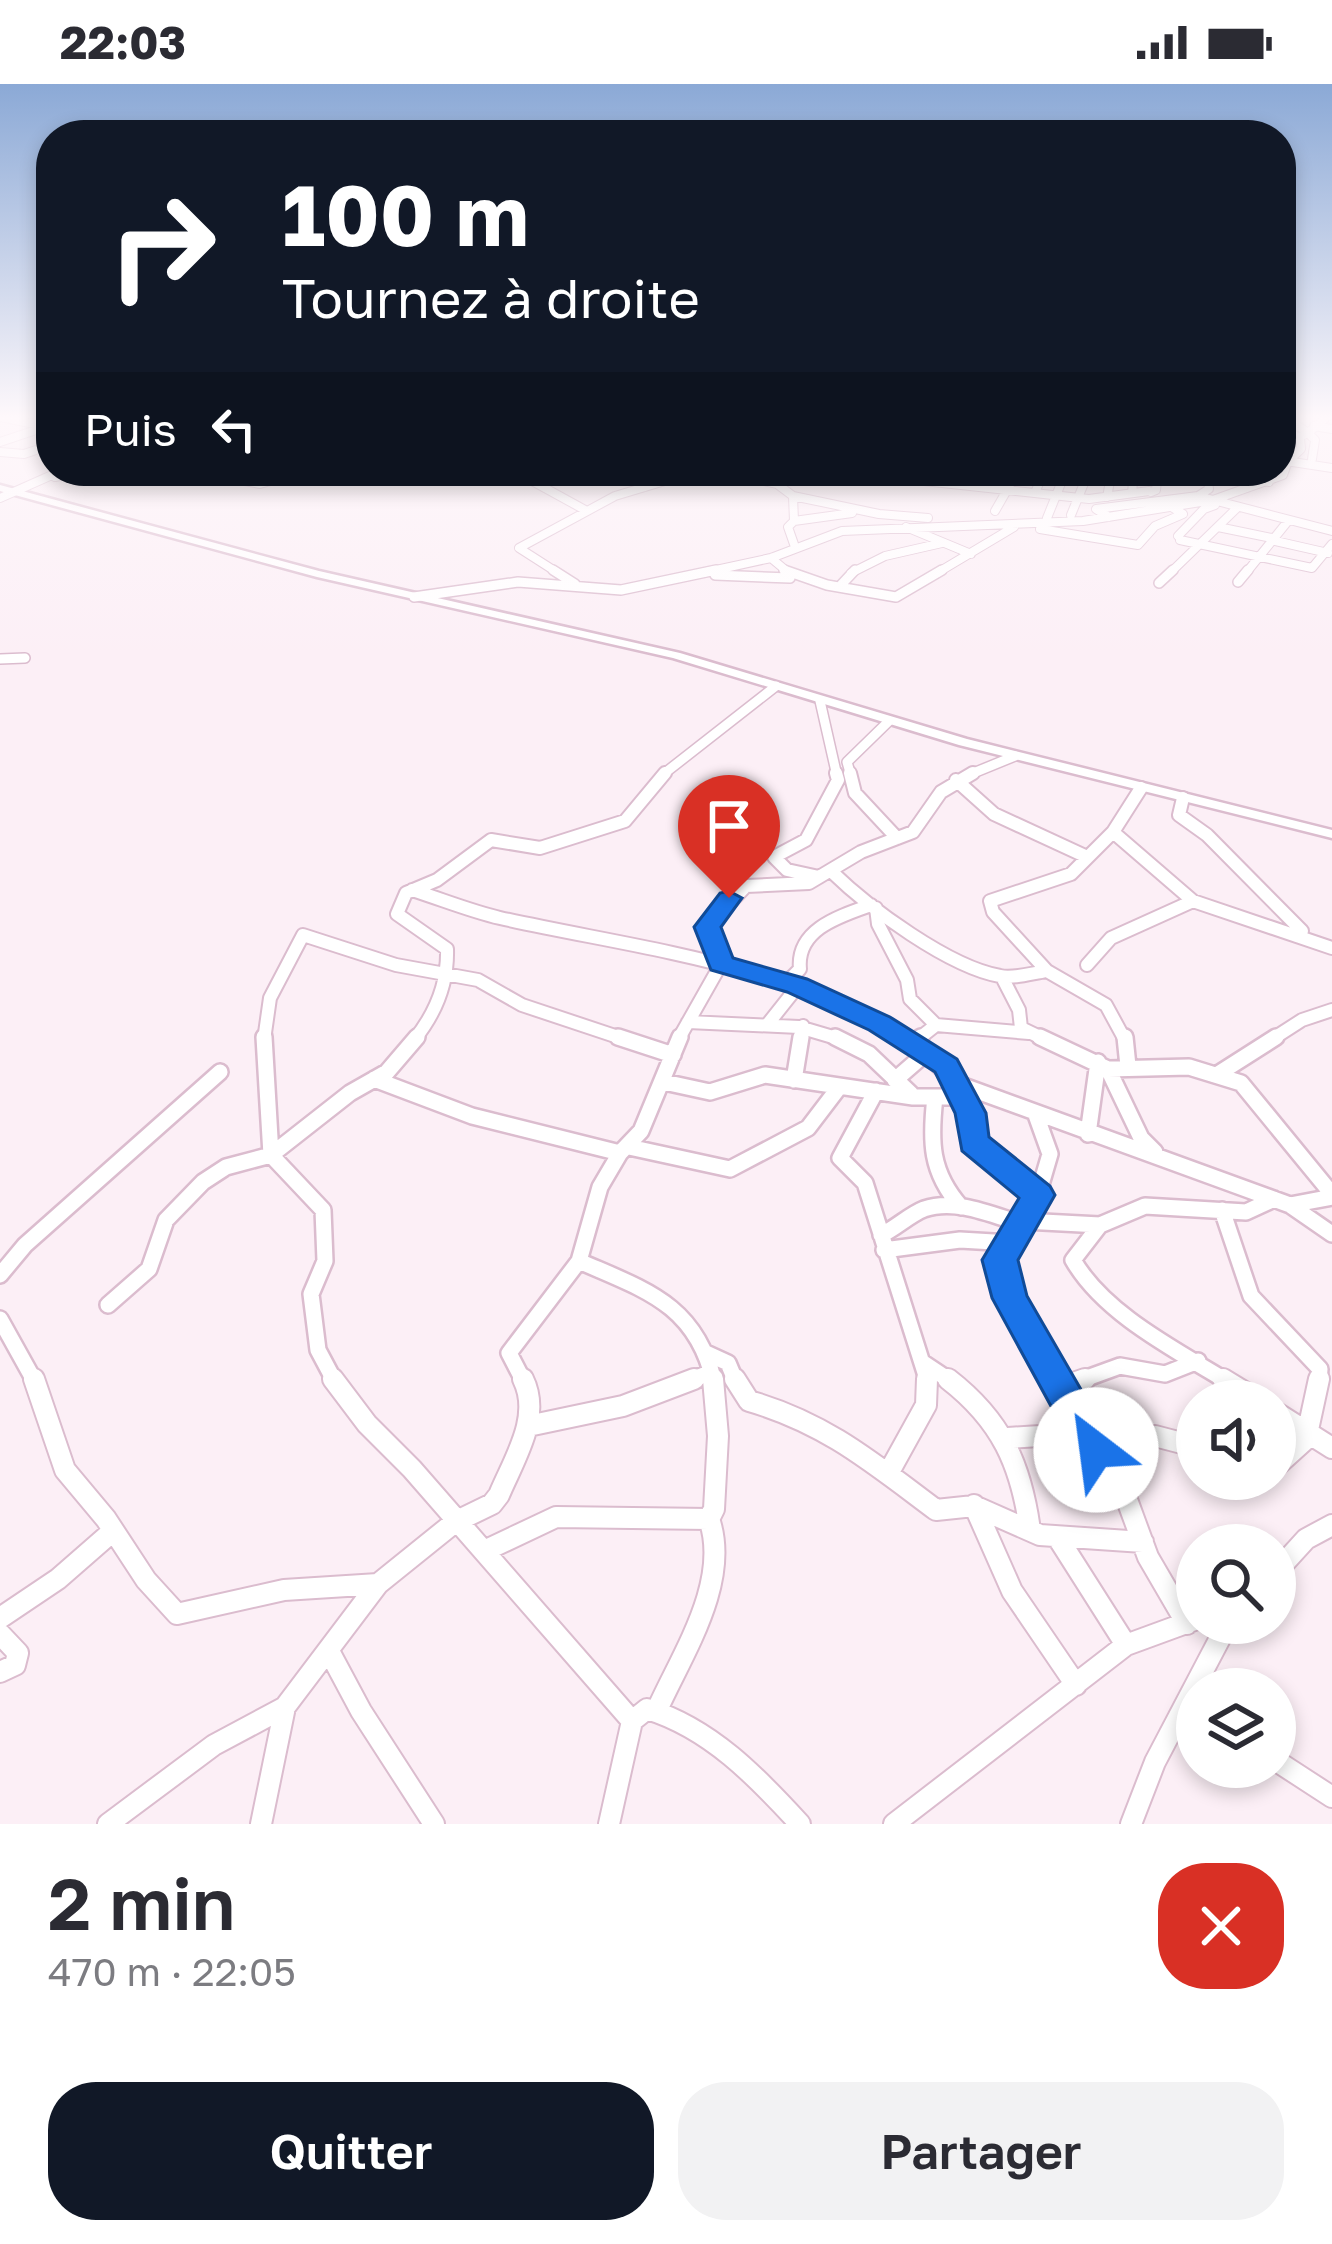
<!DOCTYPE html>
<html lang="fr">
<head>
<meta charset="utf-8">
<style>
  :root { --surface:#fff; --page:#f2f2f3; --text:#2b2b33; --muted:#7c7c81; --accent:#111827 }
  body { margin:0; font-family:"Golos Text",sans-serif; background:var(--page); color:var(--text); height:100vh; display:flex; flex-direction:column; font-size:45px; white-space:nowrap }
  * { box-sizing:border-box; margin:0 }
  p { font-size:39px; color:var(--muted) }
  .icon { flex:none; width:66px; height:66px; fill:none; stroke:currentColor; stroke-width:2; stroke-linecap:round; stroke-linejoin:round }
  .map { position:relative; height:1740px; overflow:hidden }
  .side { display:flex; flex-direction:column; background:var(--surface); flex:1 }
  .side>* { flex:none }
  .top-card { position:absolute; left:36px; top:36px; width:1260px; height:366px; border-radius:48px; box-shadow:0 6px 18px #0003; background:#111827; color:#fff; overflow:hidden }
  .fabs { position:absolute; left:1176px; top:1296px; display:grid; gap:24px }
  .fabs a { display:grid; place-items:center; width:120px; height:120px; border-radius:50%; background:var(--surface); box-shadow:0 6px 18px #0003; font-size:60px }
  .pin { position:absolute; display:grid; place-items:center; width:102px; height:102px; color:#fff; margin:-123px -51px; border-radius:50% 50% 50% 0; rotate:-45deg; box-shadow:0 0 12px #0007 }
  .pin .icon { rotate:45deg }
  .me { position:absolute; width:132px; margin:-66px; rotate:330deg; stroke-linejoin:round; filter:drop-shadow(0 0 9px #0008) }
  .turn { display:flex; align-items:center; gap:42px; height:252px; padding:0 48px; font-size:54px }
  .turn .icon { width:156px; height:156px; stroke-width:2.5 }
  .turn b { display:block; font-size:84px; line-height:102px }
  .then { display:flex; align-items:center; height:114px; padding:0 48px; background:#0003; gap:24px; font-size:45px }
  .round { display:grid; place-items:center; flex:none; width:126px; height:126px; border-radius:48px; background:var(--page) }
  .summary { display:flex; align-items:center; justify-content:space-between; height:204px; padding:0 48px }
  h1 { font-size:72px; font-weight:600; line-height:90px }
  .action { display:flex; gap:24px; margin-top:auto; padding:24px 48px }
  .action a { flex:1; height:138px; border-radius:48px; background:var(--accent); color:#fff; font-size:48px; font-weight:600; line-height:138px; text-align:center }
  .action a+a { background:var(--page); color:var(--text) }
  .status { display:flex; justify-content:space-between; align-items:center; height:84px; padding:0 60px; background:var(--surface); direction:ltr }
  .status svg { height:33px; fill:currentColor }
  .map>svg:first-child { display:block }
</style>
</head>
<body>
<div class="status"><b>22:03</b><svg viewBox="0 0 49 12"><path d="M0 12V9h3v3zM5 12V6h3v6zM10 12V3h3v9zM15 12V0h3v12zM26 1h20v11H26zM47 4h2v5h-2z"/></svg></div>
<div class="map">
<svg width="1332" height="1740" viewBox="0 0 1332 1740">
  <rect width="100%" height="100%" fill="#fceff6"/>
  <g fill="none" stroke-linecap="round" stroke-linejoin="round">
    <defs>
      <path id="minor-far4" d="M1282 331 1308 349
        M0 333 44 342
        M1314 342 1332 345
        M1281 349 1300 353 1307 349
        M0 358 51 341
        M0 368 24 370 51 361
        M1312 375 1315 356 1308 349 1329 331
        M1286 377 1332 384
        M192 387 260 400 305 387
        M514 387 585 426
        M632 387 628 389 645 403
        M720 387 777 400
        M781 387 777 400 793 412 794 437 788 443 795 463
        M1207 387 1209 405 1198 412 1332 447
        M1229 387V397
        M1250 387V393L1269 398
        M55 393 86 387
        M887 393 1089 415 1149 407
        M1151 408 1156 406 1158 387
        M1035 409 1044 387
        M1132 409 1134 387
        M793 412 879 430 928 434
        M1107 413 1112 387
        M0 414 61 387
        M995 427 1018 387
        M1071 431 1089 387
        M1109 433 1096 425 1198 412
        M1047 434 1066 387
        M794 437 852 429
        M906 443 971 470
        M1218 443 1272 454
        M1040 445 1138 461 1155 442 1183 430 1170 422
        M1178 452 1204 425 1215 421
        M1180 456 1312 484 1332 460
        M1271 456 1328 469
        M771 474 789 489
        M558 489 519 464 615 412 698 387
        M702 489 771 474 842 447 1083 437 1213 416 1283 391 1288 377 1301 365 1300 353
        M851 489 885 472 942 459
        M937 489 1014 443
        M1170 489 1237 424
        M1246 489 1288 437"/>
      <path id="minor-far3" d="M553 486 575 500
        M784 486 827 501 896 513 942 486
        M715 491 790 494
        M1238 498 1248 486
        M1159 499 1173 486
        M841 501 855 486
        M414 513 518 498 621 506 716 486
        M0 575 25 574
        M820 617 837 692
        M661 692 776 602
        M851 692 847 678 889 637
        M966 692 1015 672"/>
      <path id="minor-far2" d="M850 689 855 709 897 754
        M956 696 994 730 1085 772
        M1141 704 1113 748 1193 817 1332 864
        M1183 714 1179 731 1207 751 1302 847
        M832 788C869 824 949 883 1000 892 1015 895 1032 889 1047 887L993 828 990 817 1071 790 1113 748
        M819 793 787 786 774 773 806 756 838 696 836 689
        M412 806C441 815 470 827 500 834 639 865 782 878 905 956
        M876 824 878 840 907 896 910 915 936 941 917 956
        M1087 881 1111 854 1193 817
        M1047 887 1106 921 1125 956
        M1002 893 1019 926 1021 944 1046 956
        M788 897 800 885C796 845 840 832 871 821
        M688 938 799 943 843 956
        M767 941 798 902
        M936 941 1029 949
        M264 956 270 914 303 851 396 881 478 896 522 921 627 956
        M414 956C436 929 448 899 447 865L397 830 406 809 437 796 491 756 540 764 625 737 665 689
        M678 956 721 880 707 843 746 802 809 799 861 768 913 748 941 708 973 689
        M801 956 803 942
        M1271 956 1302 936 1332 926"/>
      <path id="minor-far1" d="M264 953 271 1071 323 1126 325 1177 311 1210 318 1266 335 1298
        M618 953 673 971
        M835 953 869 970 911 1010
        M900 953C947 983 966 1001 974 1059L1039 1114 1000 1176 1010 1214 1060 1298
        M1040 953 1108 985 1141 1054 1155 1068
        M1125 953 1128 982
        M911 960 921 953
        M1108 985 1189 983 1241 999 1332 1110
        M1218 990 1276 953
        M374 995 472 1032 620 1069
        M794 996 801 953
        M895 996 926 969
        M664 998 710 1008 765 991 913 1013H963
        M958 1000 1290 1121 1332 1150
        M876 1007 840 1074 865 1099 928 1298
        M935 1013C930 1057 930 1088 961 1123
        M1036 1031 1050 1070 1038 1111
        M1088 1050 1098 978
        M629 1063 730 1085 808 1044 840 1002
        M1290 1121 1332 1113
        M1222 1126 1251 1212 1320 1285 1319 1298
        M1024 1137 1100 1141 1145 1122 1246 1128 1274 1115
        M1100 1141 1073 1176C1104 1230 1176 1266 1228 1298
        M881 1151C896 1144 909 1131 924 1125 956 1114 992 1131 1022 1140
        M884 1166 960 1156 1011 1159
        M579 1177C645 1206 696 1220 714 1298
        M0 1191 25 1161 220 988
        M108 1221 149 1185 166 1136 203 1098 226 1083 271 1071 350 1009 387 988 417 953
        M0 1235 35 1298
        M704 1268 728 1279 736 1298
        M922 1278 952 1298
        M524 1298 509 1269 579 1177 600 1103 620 1069 641 1047 680 953
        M686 1298 709 1289
        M1076 1298 1120 1282 1165 1290 1198 1277"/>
      <path id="minor" d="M34 1295 65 1386 106 1435 146 1496 177 1530 284 1506 378 1500
        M333 1295 367 1340 412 1385 632 1637 647 1625C710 1644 757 1693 800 1740
        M735 1295 749 1317C826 1339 873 1379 936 1426L974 1422 1040 1451 1143 1458
        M948 1295C1001 1336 1021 1380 1030 1446
        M1058 1295 1123 1405 1148 1473 1187 1540
        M1223 1295 1259 1317
        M1059 1304 1085 1295
        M1275 1328 1332 1364
        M528 1342 623 1322 694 1295
        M1008 1354 1088 1349
        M1091 1356 1155 1352 1197 1363
        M1275 1383 1306 1355 1319 1295
        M889 1388 926 1321 927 1295
        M974 1421 1012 1507 1076 1601
        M1058 1454 1126 1561
        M484 1467 556 1433 709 1435 714 1425 718 1352 713 1295
        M1275 1489 1306 1455 1332 1441
        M0 1534 58 1495 113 1447
        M0 1550 18 1569 15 1581 0 1588
        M330 1569 361 1627 434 1740
        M657 1626C682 1570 731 1498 709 1435
        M1275 1676 1332 1713
        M108 1740 214 1661 285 1623
        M261 1740 285 1623 378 1500 455 1438 492 1420 499 1411C514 1375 542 1333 523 1295
        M609 1740 632 1637
        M894 1740 1126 1561 1197 1535
        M1131 1740 1155 1678 1228 1539"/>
      <path id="tertiary" d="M0 401 319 487 680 569 967 655 1332 746V754L959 661 673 574 317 493 0 407Z"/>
    </defs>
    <use href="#minor-far4" stroke="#dbbcce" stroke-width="10"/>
    <use href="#minor-far3" stroke="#dbbcce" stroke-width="12"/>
    <use href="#minor-far2" stroke="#dbbcce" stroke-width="16"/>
    <use href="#minor-far1" stroke="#dbbcce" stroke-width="20"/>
    <use href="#minor" stroke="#dbbcce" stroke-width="24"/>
    <use href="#tertiary" stroke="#dbbcce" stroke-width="5"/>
    <use href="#minor-far4" stroke="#fff" stroke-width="8"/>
    <use href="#minor-far3" stroke="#fff" stroke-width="9"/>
    <use href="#minor-far2" stroke="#fff" stroke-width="12"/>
    <use href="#minor-far1" stroke="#fff" stroke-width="15"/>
    <use href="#minor" stroke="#fff" stroke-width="20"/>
    <use href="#tertiary" fill="#fff" fill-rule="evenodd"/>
  </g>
  <linearGradient id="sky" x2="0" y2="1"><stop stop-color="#8ba9d6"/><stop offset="0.58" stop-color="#fef8fb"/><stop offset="1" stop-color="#fef8fb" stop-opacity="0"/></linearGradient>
  <rect width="1332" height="574" fill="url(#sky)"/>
  <path fill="#1a73e8" stroke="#114b97" stroke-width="3" d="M729 807 742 814 721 843 733 874 807 895 890 933 957 975 986 1029 989 1053 1050 1102 1055 1111 1018 1176 1027 1212 1116 1366 1110 1379 1096 1384 1082 1379 992 1214 982 1176 1019 1114 962 1067 955 1029 935 988 869 946 787 908 711 886 694 843 720 809Z"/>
</svg>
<div class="fabs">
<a><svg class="icon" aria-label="sound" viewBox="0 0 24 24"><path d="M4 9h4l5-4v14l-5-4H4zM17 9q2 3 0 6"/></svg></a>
<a><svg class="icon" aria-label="search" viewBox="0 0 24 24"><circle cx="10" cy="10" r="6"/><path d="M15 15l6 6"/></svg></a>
<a><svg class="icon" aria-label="layers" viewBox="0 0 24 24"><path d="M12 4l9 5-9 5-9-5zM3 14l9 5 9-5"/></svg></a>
</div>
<div class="pin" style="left:729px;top:814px;background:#d93025"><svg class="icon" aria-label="arrive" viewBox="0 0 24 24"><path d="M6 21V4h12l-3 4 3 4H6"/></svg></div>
<svg class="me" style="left:1096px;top:1366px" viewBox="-20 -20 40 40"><circle r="19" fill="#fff"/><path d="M0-13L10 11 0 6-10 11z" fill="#1a73e8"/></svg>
<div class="top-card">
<div class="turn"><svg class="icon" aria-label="right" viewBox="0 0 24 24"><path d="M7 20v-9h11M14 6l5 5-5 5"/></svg><div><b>100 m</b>Tournez à droite</div></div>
<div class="then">Puis<svg class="icon" aria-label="left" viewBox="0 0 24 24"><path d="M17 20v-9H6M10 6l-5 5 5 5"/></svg></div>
</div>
</div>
<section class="side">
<div class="summary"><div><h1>2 min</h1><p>470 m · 22:05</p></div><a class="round" style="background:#d93025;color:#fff"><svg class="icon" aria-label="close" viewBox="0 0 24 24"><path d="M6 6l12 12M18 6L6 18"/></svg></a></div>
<div class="action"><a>Quitter</a><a>Partager</a></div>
</section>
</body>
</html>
